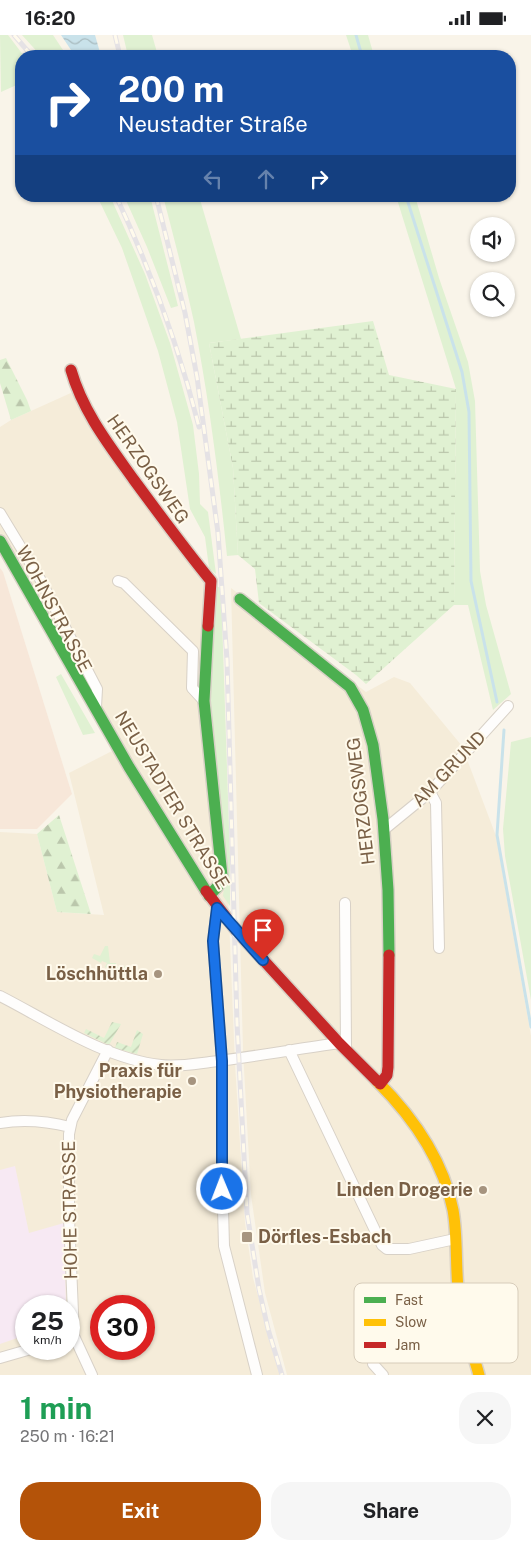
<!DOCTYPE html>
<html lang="en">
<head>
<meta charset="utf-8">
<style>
  :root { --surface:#fff; --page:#f6f6f6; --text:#202124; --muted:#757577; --accent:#b45309 }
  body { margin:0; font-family:"Public Sans",sans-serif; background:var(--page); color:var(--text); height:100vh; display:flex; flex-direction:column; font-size:19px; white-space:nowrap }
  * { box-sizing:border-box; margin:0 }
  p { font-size:16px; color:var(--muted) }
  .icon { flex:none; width:28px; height:28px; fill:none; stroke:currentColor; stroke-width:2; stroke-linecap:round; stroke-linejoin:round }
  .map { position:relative; height:1340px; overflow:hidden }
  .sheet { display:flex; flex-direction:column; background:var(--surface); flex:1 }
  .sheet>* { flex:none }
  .top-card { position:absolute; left:15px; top:15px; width:501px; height:152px; border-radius:20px; box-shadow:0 1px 4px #0004; background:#1a4fa0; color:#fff; overflow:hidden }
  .fabs { position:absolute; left:470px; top:182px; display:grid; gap:10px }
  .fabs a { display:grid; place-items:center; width:45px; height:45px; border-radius:50%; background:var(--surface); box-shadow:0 1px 4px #0004; font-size:25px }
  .speed { position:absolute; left:15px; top:1260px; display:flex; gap:10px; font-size:25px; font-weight:700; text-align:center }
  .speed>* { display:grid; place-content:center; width:65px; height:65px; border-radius:50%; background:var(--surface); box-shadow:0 1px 4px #0004; line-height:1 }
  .speed small { font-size:12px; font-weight:400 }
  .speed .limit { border:8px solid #d22; background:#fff; color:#111 }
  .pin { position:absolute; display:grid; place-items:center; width:42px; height:42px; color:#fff; margin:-51px -21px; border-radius:50% 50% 50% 0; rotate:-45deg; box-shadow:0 0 5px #0007 }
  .pin .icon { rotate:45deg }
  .me { position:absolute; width:55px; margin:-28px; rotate:359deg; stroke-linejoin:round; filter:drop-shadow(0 0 4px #0008) }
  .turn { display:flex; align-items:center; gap:18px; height:105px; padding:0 20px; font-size:22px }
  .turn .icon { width:65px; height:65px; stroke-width:2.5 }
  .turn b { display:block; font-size:35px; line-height:42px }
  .lanes { display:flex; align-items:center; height:48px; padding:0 20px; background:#0003; justify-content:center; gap:25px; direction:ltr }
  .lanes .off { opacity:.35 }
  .round { display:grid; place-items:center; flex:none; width:52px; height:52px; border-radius:20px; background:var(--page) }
  .head { display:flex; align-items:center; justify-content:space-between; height:85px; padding:0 20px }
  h1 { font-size:30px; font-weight:700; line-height:38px; color:#1e9e55 }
  .button { display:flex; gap:10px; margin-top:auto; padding:10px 20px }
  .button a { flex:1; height:58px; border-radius:20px; background:var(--accent); color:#fff; font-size:20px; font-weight:700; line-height:58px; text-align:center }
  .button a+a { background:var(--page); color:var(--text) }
  .status { display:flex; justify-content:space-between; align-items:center; height:35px; padding:0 25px; background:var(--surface); direction:ltr }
  .status svg { height:14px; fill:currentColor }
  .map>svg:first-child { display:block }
</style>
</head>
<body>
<div class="status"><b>16:20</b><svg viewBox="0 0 49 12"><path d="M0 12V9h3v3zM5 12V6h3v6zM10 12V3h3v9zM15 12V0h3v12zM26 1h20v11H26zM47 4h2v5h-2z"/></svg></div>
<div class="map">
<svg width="531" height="1340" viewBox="0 0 531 1340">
  <defs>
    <pattern id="forest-firs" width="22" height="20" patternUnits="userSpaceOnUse" patternTransform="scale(1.25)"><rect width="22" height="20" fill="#e0f1d2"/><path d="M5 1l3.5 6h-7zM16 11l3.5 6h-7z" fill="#bbc7ac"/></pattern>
    <pattern id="wetland-marsh" width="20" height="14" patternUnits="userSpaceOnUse" patternTransform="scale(1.25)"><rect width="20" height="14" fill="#e0f1d2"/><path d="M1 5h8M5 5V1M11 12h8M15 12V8" fill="none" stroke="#bbc7ac"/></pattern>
    <pattern id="garden-furrows" width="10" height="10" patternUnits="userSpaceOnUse" patternTransform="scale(1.25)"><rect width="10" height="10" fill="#e0f1d2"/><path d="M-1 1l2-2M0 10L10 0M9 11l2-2" fill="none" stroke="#bbc7ac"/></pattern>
    <pattern id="water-waves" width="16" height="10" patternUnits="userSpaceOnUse" patternTransform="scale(1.25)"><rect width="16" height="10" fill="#c9e2ea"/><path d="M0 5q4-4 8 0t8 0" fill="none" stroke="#a8bbbf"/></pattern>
  </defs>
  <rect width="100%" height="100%" fill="#f9f4e9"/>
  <path fill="#f5ecd9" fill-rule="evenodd" d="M73 357 215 544 235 1029 245 1188 253 1243 280 1340H0V797L37 799 57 877 104 880 69 738 112 716 0 499V392L11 385ZM26 1271H69V1314H26ZM101 1271H144V1314H101Z
    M231 553 366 657 394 642 410 648 462 711 496 801 531 1001V1340H287L265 1258 251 1160 243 1016Z"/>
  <path fill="#f7e7d9" d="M0 533 3 537 72 759 37 794H0Z"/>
  <path fill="#f7e9f3" d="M15 1131 29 1198 64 1188 66 1271H26V1300L0 1309V1135Z"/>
  <path fill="#e0f1d2" d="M0 0H8L24 21H21V48L1 57Z
    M22 0H53L67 21H41Z
    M123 0H152L158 21H128Z
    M346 0H368L374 21H353Z
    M97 161H110L145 239 170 308 193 390 199 439 200 469 208 477 216 539 209 533 205 502 190 474 177 387 158 316 122 213Z
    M124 161H150L178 271 171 273 147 212Z
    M163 161H199L241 304 209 308 233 433 238 520 227 521C219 443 209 364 194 287 185 245 174 203 163 161Z
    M396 161H415L439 243 468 327 475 366 480 536 486 570 511 659 493 675 468 570H454L456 354Z
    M213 550 221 553 230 823V871L223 861 226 837 208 667Z
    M61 639 95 698 83 700 56 642Z
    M531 702V965L505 821 503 794 511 707Z
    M105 911H108L110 928H116V932L133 931V934L125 939 122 937 121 940 105 932 107 928 102 926 101 928 92 923 94 919 100 921Z"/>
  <path fill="url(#forest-firs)" d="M6 323 27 365 31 376 11 385 0 348V325Z
    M59 780 91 879 57 877 37 799Z"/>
  <path fill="url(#wetland-marsh)" d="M373 286 389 340 456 354 454 570 366 649 356 640 259 568 255 534 238 520 233 433 209 308Z"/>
  <path fill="url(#garden-furrows)" d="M112 987 121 989 109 1010 84 998 86 994 104 1003Z
    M137 995 143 999 137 1019 115 1013 117 1007 131 1012Z"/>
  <path fill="url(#water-waves)" d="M61 0H95L101 21H75Z"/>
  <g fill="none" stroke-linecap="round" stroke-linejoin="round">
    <path stroke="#c9e2ea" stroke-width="3" d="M356 0 362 21
      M406 161 462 337 469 377 471 546 497 667
      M504 695 497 800 531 992"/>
    <defs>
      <path id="street" d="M0 478 40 544 97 654 96 672
        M118 546 124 548 193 616 192 653 204 666
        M430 757 436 768 439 913
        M386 793 430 757 508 671
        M345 868 346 1014
        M217 873 213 906 222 1026V1135L224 1211 257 1340
        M0 961C49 986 105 1024 161 1030 177 1032 194 1029 210 1027 253 1022 296 1014 339 1008
        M289 1015 382 1210 387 1214H409L455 1204
        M0 1088C25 1084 46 1086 70 1092
        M0 1323 31 1314
        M373 1329 383 1340
        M92 1340 74 1301 69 1183V1099L72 1085 108 1015"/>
      <path id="fast" d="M0 506 129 732 206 856
        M240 564 350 652 363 675 373 710 383 784 388 855 389 920
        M208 591 204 666 222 841 218 851 209 861"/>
      <path id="slow" d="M377 1046C413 1082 443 1124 453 1175 458 1203 455 1234 459 1263 462 1289 472 1315 479 1340"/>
      <path id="jam" d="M71 335C83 377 109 410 134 445 159 479 184 513 211 546L208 591
        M206 856 236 895 339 1008 377 1046
        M380 1049 387 1040 388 1032 389 920"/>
    </defs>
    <use href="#street" stroke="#d8d1c7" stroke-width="12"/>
    <use href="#fast" stroke="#d8d1c6" stroke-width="14"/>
    <use href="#slow" stroke="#d8d1c6" stroke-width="14"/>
    <use href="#jam" stroke="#d8d1c6" stroke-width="14"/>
    <use href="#street" stroke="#fefdfc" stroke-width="10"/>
    <use href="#fast" stroke="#4caf50" stroke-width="11"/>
    <use href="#slow" stroke="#ffc107" stroke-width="11"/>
    <use href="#jam" stroke="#c62828" stroke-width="11"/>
    <defs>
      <path id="rail" d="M14 0 32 21
        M115 0 120 21
        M116 161C151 236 179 312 199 392
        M156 161 185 278 197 342 218 498 227 625 237 988 247 1178 259 1254 268 1294 282 1340"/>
    </defs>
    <use href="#rail" stroke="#e5e2e5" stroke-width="5"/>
    <use href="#rail" stroke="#fffaec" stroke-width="3" stroke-dasharray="9" stroke-linecap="butt"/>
  </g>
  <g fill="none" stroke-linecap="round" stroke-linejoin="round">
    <defs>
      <path id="route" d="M222 1154V1026L213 906 217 873 263 925"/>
    </defs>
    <use href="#route" stroke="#114b97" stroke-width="12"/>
    <use href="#route" stroke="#1a73e8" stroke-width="9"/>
  </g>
  <g fill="#a6947f" stroke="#fffaec" stroke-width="2">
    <circle cx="158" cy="939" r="5"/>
    <circle cx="192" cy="1046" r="5"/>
    <circle cx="483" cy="1155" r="5"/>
    <rect x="241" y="1196" width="12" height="12" rx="2.5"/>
  </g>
  <g text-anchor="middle" stroke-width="4" stroke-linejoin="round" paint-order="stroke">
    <g font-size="18" fill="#7a6046" stroke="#fffaec">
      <text transform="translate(148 434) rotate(55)" y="6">HERZOGSWEG</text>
      <text transform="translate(54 574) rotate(62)" y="6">WOHNSTRASSE</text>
      <text transform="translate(449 734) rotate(-46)" y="6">AM GRUND</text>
      <text transform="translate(172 765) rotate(59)" y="6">NEUSTADTER STRASSE</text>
      <text transform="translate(361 766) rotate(-97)" y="6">HERZOGSWEG</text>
      <text transform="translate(70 1175) rotate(-91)" y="6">HOHE STRASSE</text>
    </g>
    <g font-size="18" font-weight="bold" fill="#7a6046" stroke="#fffaec" text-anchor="end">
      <text x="148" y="945">Löschhüttla</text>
      <text x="182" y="1042">Praxis für<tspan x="182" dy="21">Physiotherapie</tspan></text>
      <text x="473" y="1161">Linden Drogerie</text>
      <text x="258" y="1208" text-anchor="start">Dörfles-Esbach</text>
    </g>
  </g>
  <rect x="354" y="1248" width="164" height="80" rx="8" fill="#fffaec" stroke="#d7ccba" stroke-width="1"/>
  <rect x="364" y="1262" width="22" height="6" fill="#4caf50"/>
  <rect x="364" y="1284" width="22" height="7" fill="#ffc107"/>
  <rect x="364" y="1307" width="22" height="6" fill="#c62828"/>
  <g font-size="14" fill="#7a6046">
    <text x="395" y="1270">Fast</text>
    <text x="395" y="1292">Slow</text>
    <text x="395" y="1315">Jam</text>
  </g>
</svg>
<div class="fabs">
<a><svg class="icon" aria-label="sound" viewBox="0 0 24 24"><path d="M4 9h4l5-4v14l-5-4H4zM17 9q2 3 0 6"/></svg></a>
<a><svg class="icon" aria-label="search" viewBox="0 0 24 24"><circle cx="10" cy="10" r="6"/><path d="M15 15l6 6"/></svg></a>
</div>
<div class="speed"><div>25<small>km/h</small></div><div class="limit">30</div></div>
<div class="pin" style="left:263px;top:925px;background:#d93025"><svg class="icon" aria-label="arrive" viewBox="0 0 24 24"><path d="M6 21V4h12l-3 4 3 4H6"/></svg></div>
<svg class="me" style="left:222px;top:1154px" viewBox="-20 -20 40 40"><circle r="17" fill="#1a73e8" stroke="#fff" stroke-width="3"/><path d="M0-11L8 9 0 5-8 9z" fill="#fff"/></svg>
<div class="top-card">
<div class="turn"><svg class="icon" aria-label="right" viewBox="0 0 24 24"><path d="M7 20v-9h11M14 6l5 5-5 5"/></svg><div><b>200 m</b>Neustadter Straße</div></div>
<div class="lanes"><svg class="icon off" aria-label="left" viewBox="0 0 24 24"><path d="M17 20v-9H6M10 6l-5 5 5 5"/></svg><svg class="icon off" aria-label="ahead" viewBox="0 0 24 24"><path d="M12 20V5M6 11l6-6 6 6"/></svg><svg class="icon" aria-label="right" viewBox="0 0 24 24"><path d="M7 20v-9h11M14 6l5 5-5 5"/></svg></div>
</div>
</div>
<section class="sheet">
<div class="head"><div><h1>1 min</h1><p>250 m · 16:21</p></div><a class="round"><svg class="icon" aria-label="close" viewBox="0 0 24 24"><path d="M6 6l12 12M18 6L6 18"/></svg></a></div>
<div class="button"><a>Exit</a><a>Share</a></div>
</section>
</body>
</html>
